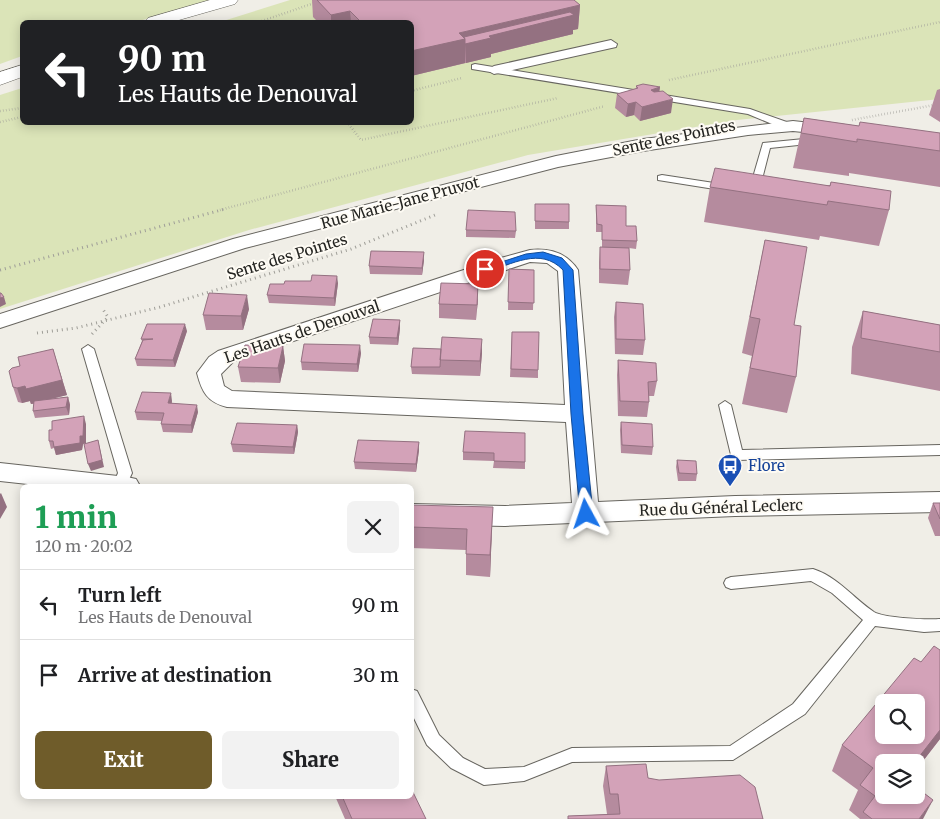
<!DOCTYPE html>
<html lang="en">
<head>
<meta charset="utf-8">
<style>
  :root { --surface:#fff; --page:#f2f2f2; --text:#202124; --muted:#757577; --line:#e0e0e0; --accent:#6f5c2a }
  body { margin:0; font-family:Merriweather,serif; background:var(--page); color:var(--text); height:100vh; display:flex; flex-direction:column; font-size:19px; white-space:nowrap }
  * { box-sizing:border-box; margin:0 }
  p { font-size:16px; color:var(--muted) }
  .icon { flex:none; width:28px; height:28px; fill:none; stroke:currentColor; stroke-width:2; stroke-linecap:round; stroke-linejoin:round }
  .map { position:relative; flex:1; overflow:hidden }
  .details { position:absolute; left:20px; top:484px; width:394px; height:315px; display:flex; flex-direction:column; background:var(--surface); border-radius:8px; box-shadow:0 2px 12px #0003 }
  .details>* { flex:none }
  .top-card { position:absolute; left:20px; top:20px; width:394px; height:105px; border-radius:8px; box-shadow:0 2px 12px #0003; background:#202124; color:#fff; overflow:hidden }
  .buttons { position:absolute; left:875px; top:694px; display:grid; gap:10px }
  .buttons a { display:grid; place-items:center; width:50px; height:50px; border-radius:8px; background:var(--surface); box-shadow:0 2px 12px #0003; font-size:25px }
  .pin { position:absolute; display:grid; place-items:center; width:42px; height:42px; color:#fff; margin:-21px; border:2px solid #fff; border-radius:50%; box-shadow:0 1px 5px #0007 }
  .me { position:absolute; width:55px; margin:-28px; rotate:355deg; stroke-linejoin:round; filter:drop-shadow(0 0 4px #0008) }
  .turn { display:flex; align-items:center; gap:18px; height:105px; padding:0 15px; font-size:22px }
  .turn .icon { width:65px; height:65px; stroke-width:2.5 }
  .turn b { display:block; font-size:35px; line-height:42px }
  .round { display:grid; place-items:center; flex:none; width:52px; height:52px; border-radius:8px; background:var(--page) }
  .overview { display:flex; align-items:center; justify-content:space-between; height:85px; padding:0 15px }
  h1 { font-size:30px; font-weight:800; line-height:38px; color:#1e9e55 }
  .action { display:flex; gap:10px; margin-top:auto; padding:10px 15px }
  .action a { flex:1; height:58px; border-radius:8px; background:var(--accent); color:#fff; font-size:20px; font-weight:800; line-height:58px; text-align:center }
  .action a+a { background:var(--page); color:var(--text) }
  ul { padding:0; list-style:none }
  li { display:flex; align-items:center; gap:15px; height:70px; padding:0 15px; border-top:1px solid var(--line) }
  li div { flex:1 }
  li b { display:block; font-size:19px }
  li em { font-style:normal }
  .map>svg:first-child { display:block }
</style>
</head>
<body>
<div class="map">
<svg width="940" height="819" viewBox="0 0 940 819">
  <rect width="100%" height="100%" fill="#f0eee7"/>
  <path fill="#dbe4b8" d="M0 0H211L136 22H22V56L0 64Z
    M290 0H940V99L737 120 528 155 249 230 0 309V95L22 88V122H411V22H220Z"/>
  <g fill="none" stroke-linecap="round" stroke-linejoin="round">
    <defs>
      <path id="service" d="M475 64 750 109 798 126 793 129 772 124 748 114 472 69V65Z
        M814 138 819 141 817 143 770 148 759 191 754 194 750 193 749 191 763 143Z
        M662 175 727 185 732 188 727 191 658 180V176Z
        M88 345 94 349 132 473 126 486 113 485 118 473 82 349Z
        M725 401 731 405 742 450 940 445V455L737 460 732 458 731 455 719 405Z
        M813 569C838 577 853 598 874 612 884 618 927 620 940 619V631L924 632 875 626 805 714 733 760 572 762 524 781 484 785 451 768 427 745 411 712V689L417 691 439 735 463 758 485 769 524 767 572 748 730 746 793 704 863 620 832 593 811 581 731 589 726 587 724 583 726 579 731 577Z"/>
      <path id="pedestrian" d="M611 40 617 44 616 47 494 74 487 70 494 66Z"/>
      <path id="minor" d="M793 121 838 126 841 130 838 134 832 135 793 131 748 135 643 151 558 167 245 248 0 328V314L233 239 556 156 643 139Z
        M530 250C550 248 567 253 578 270L598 502 735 496 940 492V512L735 516 505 526 411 524V504L505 506 572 503 566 422 227 407C207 402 202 392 197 373L209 357 218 351 497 259ZM530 262 547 263 558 271 565 405 232 391 224 386 221 374 234 361Z
        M0 463 127 477 136 479 140 486H46L0 481Z"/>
      <path id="secondary" d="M210 0H238L235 4 172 22H145L148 18Z
        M22 65V77L0 85V72Z"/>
    </defs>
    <use href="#service" stroke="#67655f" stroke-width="2"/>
    <use href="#pedestrian" stroke="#67655f" stroke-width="2"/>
    <use href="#minor" stroke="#67655f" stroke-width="2"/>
    <use href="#secondary" stroke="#67655f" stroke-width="1"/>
    <path stroke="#9f9e98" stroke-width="2.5" stroke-dasharray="0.5 2.5" stroke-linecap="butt" d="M259 22 323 0
      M669 80 940 22
      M411 91 462 78
      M0 111 22 108
      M852 120 940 104
      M0 122 22 117
      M347 122 361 140 558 98
      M220 210 605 106"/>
    <path stroke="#9f9e98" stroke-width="3" stroke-dasharray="1 4" stroke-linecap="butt" d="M0 270 225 209
      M37 333 76 328 160 307 351 249 435 215
      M92 334 108 317 102 308"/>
    <use href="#service" fill="#fff" fill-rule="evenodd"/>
    <use href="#pedestrian" fill="#fff" fill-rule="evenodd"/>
    <use href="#minor" fill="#fff" fill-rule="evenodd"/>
    <use href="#secondary" fill="#fff" fill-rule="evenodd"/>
  </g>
  <path fill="#b58b9e" d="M312 0H574L580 5 578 29 573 30V34L491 54V57L411 76V22H318L313 17Z
    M636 86 660 87 659 91 671 113 640 121 634 115 626 117 615 108 617 94 636 89Z
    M940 89V122L929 115 937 90Z
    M804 118 859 126 940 133V187L849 173V176L793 168Z
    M831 182 889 210 879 246 820 236 819 240 704 222 710 187 830 185Z
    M535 204 569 222V229H535Z
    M596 205 626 226 637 241 636 249 629 248 630 270 628 285 599 283V262L600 247H602V232H596Z
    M466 230 516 231 515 238 466 237Z
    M765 240 796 377 787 413 742 404 752 356 742 353Z
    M424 260 422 275 370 274 369 266Z
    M509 269 534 270 533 310H508Z
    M338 283 335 306 269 303 267 295 284 284Z
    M478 299 476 320 439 318V304Z
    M616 302 645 340 643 355 615 354 614 317Z
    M249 309 243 330H206L203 315Z
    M863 311 940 325V391L851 374 852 347Z
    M400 320V328L398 345 370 344 369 337Z
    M187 331 175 367 137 366 135 359 142 341 141 339Z
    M512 332 538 370V378L510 377Z
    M283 346 285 361 280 383 241 382 238 367Z
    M413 348 482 353 480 376 412 374 411 367Z
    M361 353 358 372 302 370 301 362Z
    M618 360 657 381 654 396H649V402L647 417 618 416 617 375Z
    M57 363 67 395 51 399 68 397 70 405 69 415 35 418 33 411 34 404H31L30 401 22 403 18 402 13 387Z
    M172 401V403L198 412 192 433 163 432 161 424 162 421 137 420 135 412Z
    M621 422 653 447 652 455 621 453 620 430Z
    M86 424V443L83 444 82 450 56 455 54 448 51 449 49 441Z
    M297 425 298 432 294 454 233 452 231 444Z
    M525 433V469L493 468 494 461 463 460V452Z
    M419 442V450L416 472 355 469 354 462Z
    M677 460 697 474 696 481H678L676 467Z
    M933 503H940V536H935L928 518Z
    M411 505 492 528 490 577 466 575V550L411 548Z
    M940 650V739L916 770V762H884L919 819H860L849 810 858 790 832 771 842 745 921 662Z
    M606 766 648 778 763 819H568V816L614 814H607L603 786Z
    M335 796H411L426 819H345Z"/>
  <path fill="#947181" d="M580 5 578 29 573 30V34L491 54V57L466 63 465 44V63L411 76V51L459 33Z
    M350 11 351 22H331V15Z
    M660 87 658 101 651 90Z
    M673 99 671 113 640 121 642 107Z
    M636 102 634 115 626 117 628 104Z
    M424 252V260L422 275V268Z
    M337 276 338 283 335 306 334 298Z
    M478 284V299L476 320 477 305Z
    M247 295 249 309 243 330 241 316Z
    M4 297 6 304 0 307V298Z
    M400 320V328L398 345 397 338Z
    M185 324 187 331 175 367 173 360Z
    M482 339V353L480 376V361Z
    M360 345 361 353 358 372 357 364Z
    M283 346 285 361 280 383 278 368Z
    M53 349 67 395 31 404 30 401 22 403 17 388 25 386Z
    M171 393 172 401 169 411 168 403Z
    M68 397 70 405 69 415 66 407Z
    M197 405 198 412 192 433 191 425Z
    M84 416 86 424V443L83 444 82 450 56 455 54 447Z
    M297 425 298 432 294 454 293 447Z
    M98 440 104 467 91 471 88 464Z
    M419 442V450L416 472V464Z
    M1 493 7 507 0 519V494Z
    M493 507 492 528 490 577V555Z
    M940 730V739L916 770V762H915Z
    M933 800 923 819H919Z"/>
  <path fill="#d3a2b8" stroke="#947181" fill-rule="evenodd" d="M317 0H574L580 5 459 33 465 39 411 51V22H361L350 11 331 15Z
    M570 12 574 15 489 36 491 38 465 44V39L464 37Z
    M643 84 660 87 651 90 654 92 663 91 673 99 642 107 636 102 628 104 617 94 638 88 636 86Z
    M804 118 859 126 860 122 940 133V151L857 139V142L801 133Z
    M715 168 830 186 831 182 891 191 889 210 828 201 827 205 710 187Z
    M535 204H569V222L535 221Z
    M596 205 626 206V226H636L637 241 602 240V225L597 224Z
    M468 210 515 212 516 231 466 230Z
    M765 240 807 247 794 325 801 326 796 377 750 368 760 319 750 317Z
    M600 247 629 248 630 270 600 269Z
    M371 251 424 252 422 268 369 266Z
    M509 269 534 270V303L508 302Z
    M312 275 337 276 334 298 267 295 270 284H284L285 281H311Z
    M441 283 478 284 477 305 439 304Z
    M0 293H1L4 297 0 298Z
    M209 293 247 295 241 316 203 315Z
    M616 302 643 304 645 340 616 339Z
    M863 311 940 325V352L861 338Z
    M373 319 400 320 397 338 369 337Z
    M147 324H185L173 360 135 359 143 340 153 339H141Z
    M512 332H539L538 370 511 369Z
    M442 337 482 339 480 361 440 360Z
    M304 344 360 345 357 364 301 362Z
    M245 345 283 346 278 368 238 367Z
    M413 348 441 349 440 367H411Z
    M53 349 62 380 26 389 25 386 17 388 13 387 9 371 12 368 20 366 18 357Z
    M618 360 656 363 657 381 648 382 649 402 620 401Z
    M142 392 171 393 168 403 197 405 191 425 161 424 164 413 135 412Z
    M68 397 66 407 33 411 34 401Z
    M84 416 83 436H80V443L54 447 53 441H49V430H52V421Z
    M621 422 652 424 653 447 622 445Z
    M237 423 297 425 293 447 231 444Z
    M465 431 525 433V462L494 461V453L463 452Z
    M98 440 102 460 88 464 84 444Z
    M358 440 419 442 416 464 354 462Z
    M677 460 696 461 697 474 679 473Z
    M933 503H940V519Z
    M411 505 493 507 490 555 466 554 467 529 411 527Z
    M934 646 940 650V730L915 762H884V795H916V787L933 800 919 819H872L863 812 875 796 860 785 873 768 842 745 914 658 921 662ZM884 702H916V735H884Z
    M646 764 648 778 659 780 740 775 755 787 763 819H568V816L620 814 618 794H610L606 766Z
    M411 788 426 819H352L342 796H411Z"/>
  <path fill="#1a73e8" stroke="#114b97" d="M543 252 562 258 573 270 583 414 593 514 586 518 580 514 571 414 563 270C540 246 512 265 485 272L480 269 526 254Z"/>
  <defs>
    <symbol id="bus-pin" viewBox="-11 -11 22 30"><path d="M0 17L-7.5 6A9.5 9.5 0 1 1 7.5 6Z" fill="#1a4fb4" stroke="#fefbf4"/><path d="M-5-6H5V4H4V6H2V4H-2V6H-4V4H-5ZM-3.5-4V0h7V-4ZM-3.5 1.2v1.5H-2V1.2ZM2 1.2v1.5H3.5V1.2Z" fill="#fff"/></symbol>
  </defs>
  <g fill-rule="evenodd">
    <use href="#bus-pin" x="716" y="452" width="28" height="38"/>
  </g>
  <g text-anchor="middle" stroke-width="4" stroke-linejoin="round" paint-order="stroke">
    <g font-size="15" fill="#252522" stroke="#fefbf4">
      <text transform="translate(674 138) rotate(-12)" y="5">Sente des Pointes</text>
      <text transform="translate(400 203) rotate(-15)" y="5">Rue Marie-Jane Pruvot</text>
      <text transform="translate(287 257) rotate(-17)" y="5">Sente des Pointes</text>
      <text transform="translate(302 332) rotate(-19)" y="5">Les Hauts de Denouval</text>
      <text transform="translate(721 508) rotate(-2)" y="5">Rue du Général Leclerc</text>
    </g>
    <g font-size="15" fill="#164399" stroke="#fefbf4" text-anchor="start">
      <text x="748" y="471">Flore</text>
    </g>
  </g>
</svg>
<div class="buttons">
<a><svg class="icon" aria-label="search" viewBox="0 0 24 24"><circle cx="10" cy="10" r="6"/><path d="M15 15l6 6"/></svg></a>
<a><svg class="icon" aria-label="layers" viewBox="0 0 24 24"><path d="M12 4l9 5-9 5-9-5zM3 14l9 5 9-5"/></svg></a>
</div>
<div class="pin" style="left:485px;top:269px;background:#d93025"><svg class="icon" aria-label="arrive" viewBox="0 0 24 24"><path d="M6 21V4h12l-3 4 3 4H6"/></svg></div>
<svg class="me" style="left:586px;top:514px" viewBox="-20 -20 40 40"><path d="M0-17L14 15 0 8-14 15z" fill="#1a73e8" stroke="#fff" stroke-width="4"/></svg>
<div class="top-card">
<div class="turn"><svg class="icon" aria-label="left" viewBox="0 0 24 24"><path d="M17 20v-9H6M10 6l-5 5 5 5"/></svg><div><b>90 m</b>Les Hauts de Denouval</div></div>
</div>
<section class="details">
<div class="overview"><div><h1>1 min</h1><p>120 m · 20:02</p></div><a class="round"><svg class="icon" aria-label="close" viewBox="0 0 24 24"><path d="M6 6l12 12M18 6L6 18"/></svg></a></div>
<ul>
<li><svg class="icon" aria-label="left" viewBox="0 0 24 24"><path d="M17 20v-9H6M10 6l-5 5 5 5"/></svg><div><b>Turn left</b><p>Les Hauts de Denouval</p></div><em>90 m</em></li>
<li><svg class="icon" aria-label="arrive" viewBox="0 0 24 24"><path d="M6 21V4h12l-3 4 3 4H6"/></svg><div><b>Arrive at destination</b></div><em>30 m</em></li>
</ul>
<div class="action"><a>Exit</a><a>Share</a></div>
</section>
</div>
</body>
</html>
